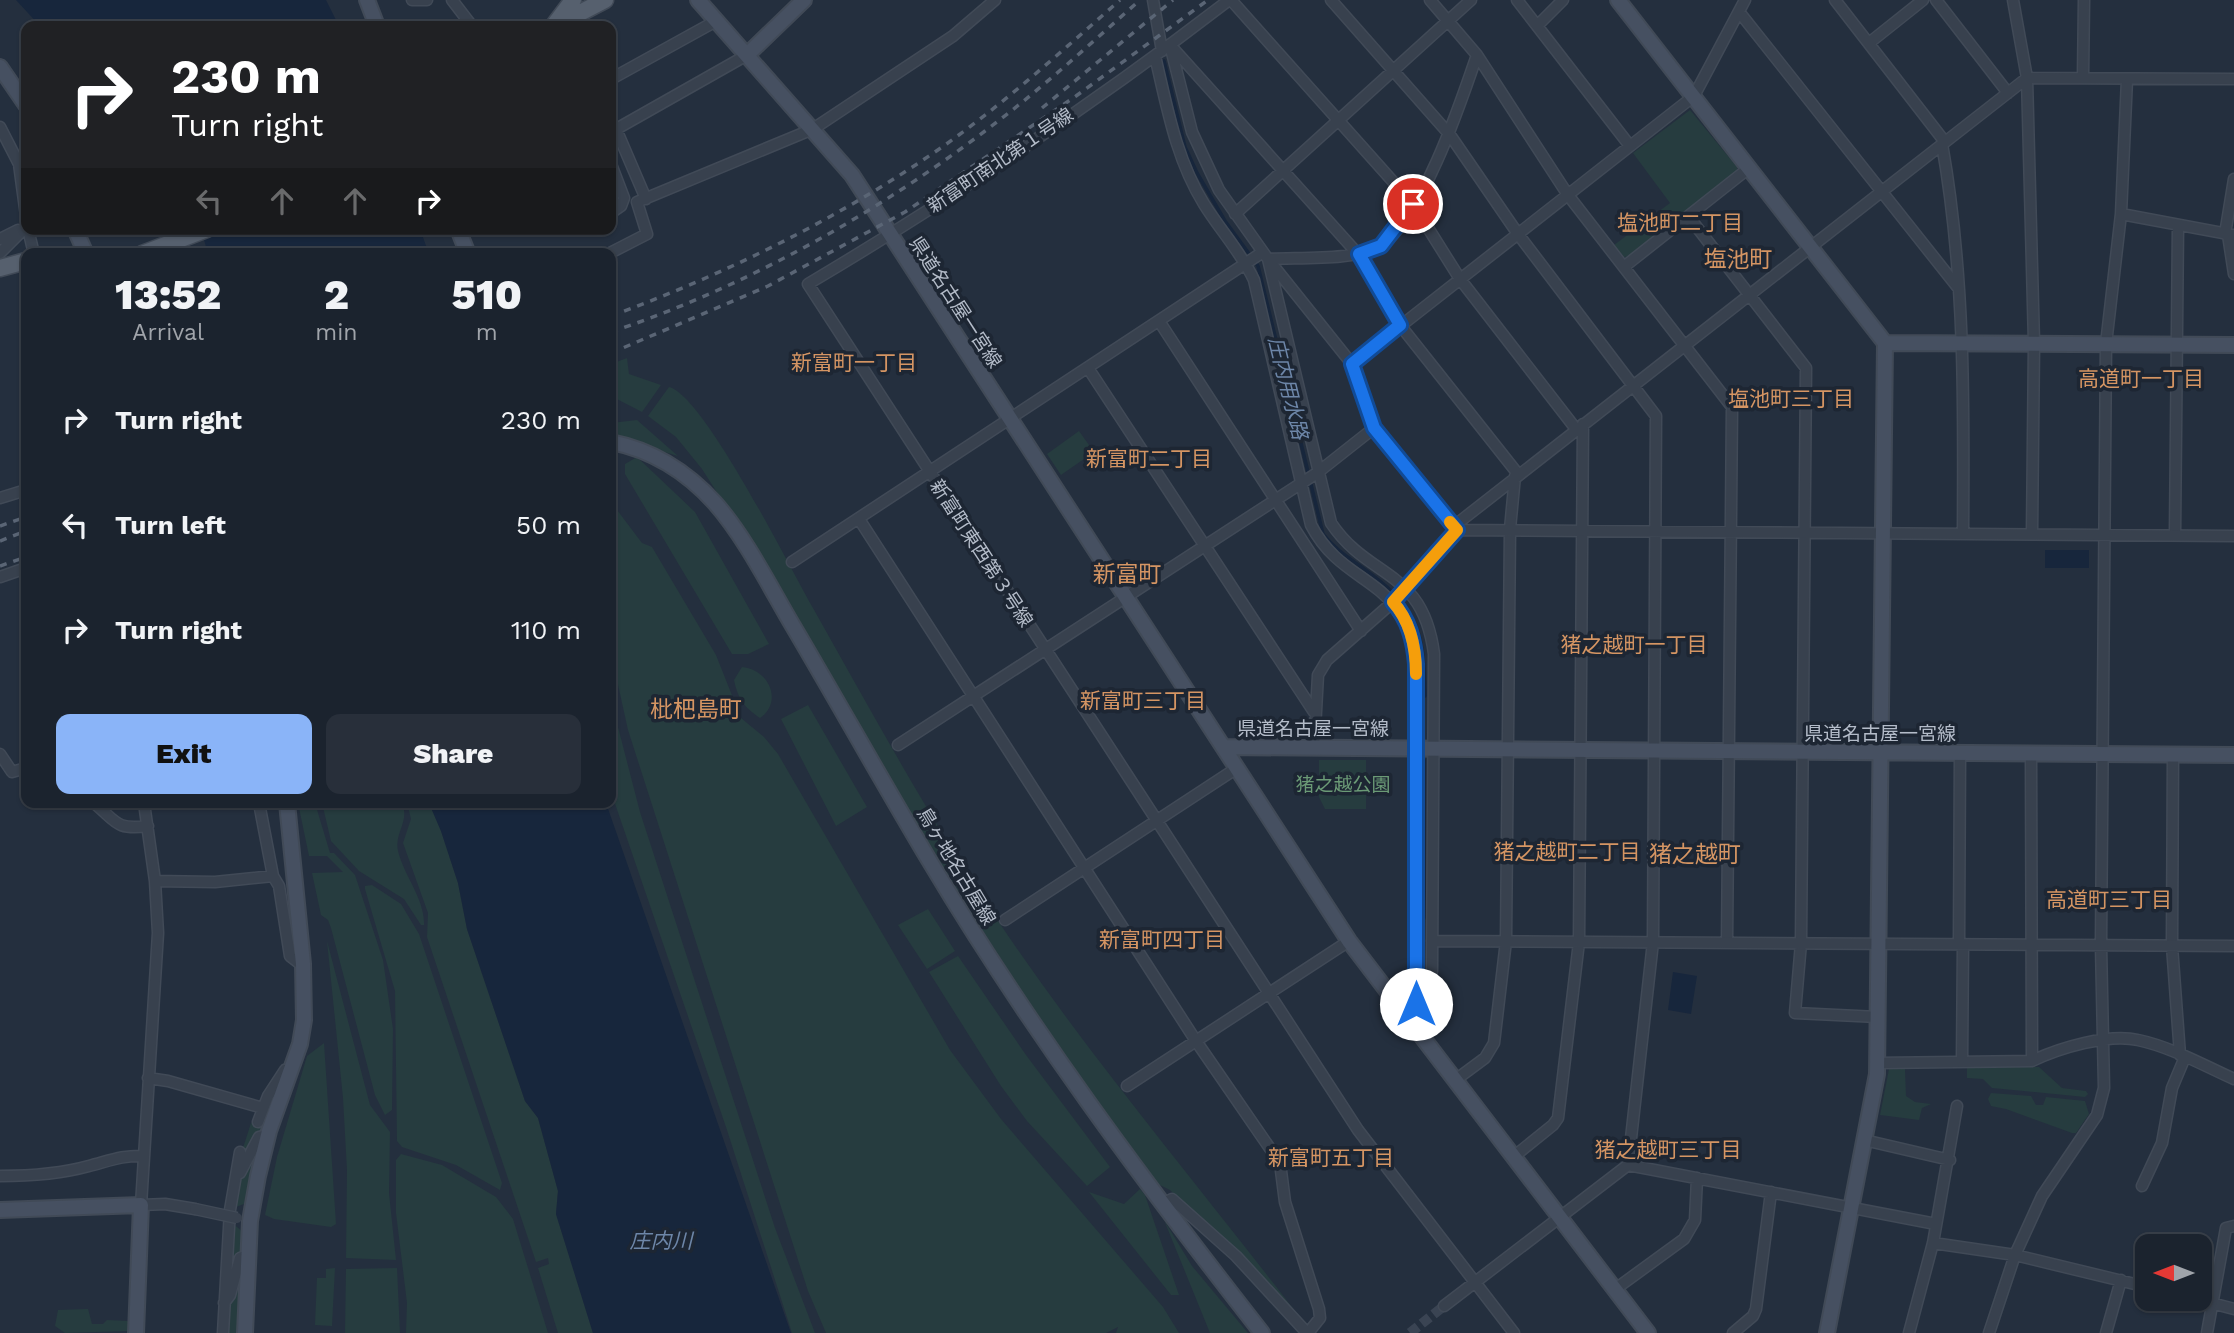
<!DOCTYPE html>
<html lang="en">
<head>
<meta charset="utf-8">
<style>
  :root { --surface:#1b232e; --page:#282f3a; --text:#f1f3f6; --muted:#a0a4aa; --line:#39404a; --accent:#8ab4f8 }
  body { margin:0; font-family:"Work Sans","Noto Sans JP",sans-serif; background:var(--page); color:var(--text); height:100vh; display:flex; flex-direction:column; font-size:26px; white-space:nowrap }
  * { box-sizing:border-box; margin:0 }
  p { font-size:23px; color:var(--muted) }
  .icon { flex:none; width:38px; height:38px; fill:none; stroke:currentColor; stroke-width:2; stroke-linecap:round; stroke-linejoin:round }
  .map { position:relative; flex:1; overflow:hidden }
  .side { position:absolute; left:21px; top:248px; width:595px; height:560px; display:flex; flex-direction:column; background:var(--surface); border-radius:14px; box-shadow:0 2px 5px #0004,0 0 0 2px var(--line) }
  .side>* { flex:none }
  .guide { position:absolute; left:21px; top:21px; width:595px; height:214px; border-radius:14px; box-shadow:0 2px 5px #0004,0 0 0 2px var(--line); background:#202124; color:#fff; overflow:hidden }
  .needle { width:46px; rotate:270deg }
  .tools { position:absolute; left:2135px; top:1234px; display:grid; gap:14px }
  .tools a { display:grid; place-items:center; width:77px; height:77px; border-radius:14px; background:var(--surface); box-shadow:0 2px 5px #0004,0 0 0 2px var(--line); font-size:35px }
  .pin { position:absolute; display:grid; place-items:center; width:60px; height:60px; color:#fff; margin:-30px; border:4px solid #fff; border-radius:50%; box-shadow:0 2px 7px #0007 }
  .me { position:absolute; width:77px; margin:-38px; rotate:0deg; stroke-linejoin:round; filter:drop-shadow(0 0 5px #0008) }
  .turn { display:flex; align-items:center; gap:24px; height:147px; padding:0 35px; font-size:32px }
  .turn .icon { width:91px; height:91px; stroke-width:2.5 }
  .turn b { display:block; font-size:49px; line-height:60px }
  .lanes { display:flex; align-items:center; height:66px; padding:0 35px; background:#0003; justify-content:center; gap:35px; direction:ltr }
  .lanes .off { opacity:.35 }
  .eta { display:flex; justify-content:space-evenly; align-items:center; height:119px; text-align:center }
  .eta b { font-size:42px; font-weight:800; line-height:49px }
  .action { display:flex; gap:14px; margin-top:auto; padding:14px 35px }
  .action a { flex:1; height:80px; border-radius:14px; background:var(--accent); color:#111; font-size:28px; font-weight:800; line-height:80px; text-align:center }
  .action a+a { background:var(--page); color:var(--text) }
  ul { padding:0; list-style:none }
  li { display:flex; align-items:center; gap:21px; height:105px; padding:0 35px }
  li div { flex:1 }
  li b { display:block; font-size:26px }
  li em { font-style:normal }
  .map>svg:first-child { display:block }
</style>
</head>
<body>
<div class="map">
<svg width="2234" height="1333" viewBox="0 0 2234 1333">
  <rect width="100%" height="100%" fill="#242f3e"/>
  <path fill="#263c3f" d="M1690 110 1737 167V173L1630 256 1624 257 1614 245 1670 203 1633 153Z
    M627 358 629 374 661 385 642 412 611 396V364Z
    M669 387C704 395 791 570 813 608 876 720 938 834 1011 940 1101 1071 1204 1192 1301 1319L1170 1190 1156 1183C984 959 855 707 702 469L676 437 648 416Z
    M637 420 678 456 611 436V423Z
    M1079 431 1094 452 1061 475 1047 454Z
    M637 457 695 512 769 644 748 654H732L625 474V464Z
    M611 502 642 543 652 547 716 655 741 718 764 737 778 754 950 1050 1001 1119 1163 1307 1179 1333H1116L1118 1327 1106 1333H826L808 1291 628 730 611 653Z
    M742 667C768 669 784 701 760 718 744 707 738 699 734 680Z
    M611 700 640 812 775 1228 815 1333H792L726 1127 611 792Z
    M808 705 867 807 836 826 781 719Z
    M1319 760H1366V809H1325L1319 797Z
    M298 803H315L330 853H334L355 875 383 960 393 1029 392 1110 385 1115 375 1095 331 928 328 920 321 915 312 873 343 872 327 856H309Z
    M322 803H402C410 822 394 833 398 851 404 876 425 899 424 925H421L404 899 359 871 331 841Z
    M407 803H429L441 831 458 883 467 929 525 1101 538 1118 558 1191 556 1214 593 1333H558L538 1268 549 1264 548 1258 536 1262 427 937 428 913 403 843 411 819Z
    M372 885 401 904 419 934 502 1183 500 1190 456 1165 402 1147 397 1141 395 991 365 889V886Z
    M928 909 955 951 927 969 898 925Z
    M327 941 370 1105 390 1132 389 1193 396 1260 346 1258 347 1170 343 1098Z
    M958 956 1026 1055 1110 1167 1087 1186 1027 1121 1001 1086 929 972Z
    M324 1043 336 1224 331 1227 274 1219 265 1215 277 1157 307 1056Z
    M1967 1067H2039L2062 1088 2086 1091 2088 1094 2085 1097 1992 1088 1983 1079 1967 1078Z
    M1889 1069H1905L1906 1096 1915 1102 1931 1104 1922 1108 1919 1120 1880 1115Z
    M280 1079 265 1127 260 1130 242 1166V1151L251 1123 259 1124Z
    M1991 1093 2031 1096 2036 1105H2043L2046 1097 2085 1101 2089 1114 2076 1133H2072L2006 1109 1991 1106 1988 1099Z
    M259 1142 244 1204 233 1208 237 1183Z
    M401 1154 442 1165 496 1197 513 1219 548 1333H406L407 1303 396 1213V1160Z
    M1140 1189 1145 1195 1179 1295H1171L1089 1192 1124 1204Z
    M1164 1220 1192 1266 1248 1333H1210Z
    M231 1222 243 1232C243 1253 232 1276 225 1297Z
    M241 1267 238 1333H225V1308Z
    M335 1268 332 1326 315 1325 317 1278H326V1269Z
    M397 1268 400 1333H345L346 1269Z
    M88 1309 92 1324H103L107 1320 128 1321V1331L65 1333 55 1326 58 1310Z"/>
  <path fill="#17263c" d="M16 0H326L339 26H40Z
    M201 229H420L429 254H208Z
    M2045 550H2089V568H2045Z
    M429 803H606L791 1333H593L556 1214 558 1191 538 1118 525 1101 467 929 458 883 441 831Z
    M1673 972 1697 976 1691 1014 1668 1010Z"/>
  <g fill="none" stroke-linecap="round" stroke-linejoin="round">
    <path stroke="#17263c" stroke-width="3.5" d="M1164 61 1185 147 1197 173 1225 221 1258 266 1323 534C1334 548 1346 556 1360 566 1417 607 1424 627 1425 696
      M1424 918V760"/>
    <path stroke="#3a4453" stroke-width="10" stroke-dasharray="10 5" stroke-linecap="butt" d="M1410 1333 1444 1306"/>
    <defs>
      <path id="street" d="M412 0H427
        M452 0 472 26
        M1153 0 1162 51
        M1229 0C1098 101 951 199 808 284L1358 1130 1514 1333
        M1231 0 1413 204 1460 279 1576 429
        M1331 0 1450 135 1518 234 1656 416 1653 942 1628 1165 1444 1306
        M1517 0 1630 146
        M1835 0 1945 142
        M1936 0 2008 93
        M2013 0 2027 78 2034 343 2032 534
        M1740 13 1959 289
        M1537 26 1563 0
        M1869 43 1923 0
        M1170 45 1192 132 1219 190 1268 259 1352 364 1374 428 1456 529
        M1171 46 1358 254 1400 325 1518 474
        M1477 55 1568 195 1732 407 1727 943
        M1155 56C1167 107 1176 159 1204 204 1220 230 1241 252 1254 280L1311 525C1344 589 1408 576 1416 664V1004L1406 1018
        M2083 78 2084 0
        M611 79 716 21
        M0 127 19 164 26 216
        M616 129 646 199
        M611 132 747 55
        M1942 144C1965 273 1964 403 1963 533
        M611 164 624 198 621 206 611 213
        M1235 214 1471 0
        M2121 214 2234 235
        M1689 217 1806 368 1801 943 1795 1013 1878 1017
        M28 229 34 254
        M2225 234 2234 179
        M2228 235 2234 274
        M0 239 18 230
        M0 253 26 227
        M608 254 647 234 637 202 813 129 953 36 995 0
        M1268 259 1331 523C1369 580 1423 568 1434 654L1432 971 1426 996 1416 1004
        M1268 259C1298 257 1356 261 1380 246 1422 219 1461 102 1477 55L1430 0
        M1625 266 1749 168
        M1159 321 1361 631
        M1352 364 1694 96 1745 0
        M1088 368 1314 712
        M0 498 26 490
        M859 519 1196 1041 1280 1163 1285 1202 1319 1309 1320 1318 1308 1333
        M1454 526 2027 78 2234 79
        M2175 535 2178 225
        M792 562 1263 252
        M0 577 26 568
        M898 745 1317 473 1374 428
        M1314 748 1318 675 1327 660 1393 602 1457 530 2234 536
        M2031 753 2032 1061C2059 1048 2109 1033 2138 1040 2171 1047 2203 1065 2234 1079
        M0 754 12 772 26 768
        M2173 754 2172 946 2180 1055
        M94 803C117 822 115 830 148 826
        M144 803 155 881 158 933 141 1205 165 1204 195 1209
        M259 803 273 876 279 886 290 956 303 966
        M155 881 215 882 273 876
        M1005 920 1237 768
        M1432 941 2234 946
        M1959 944 1960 753
        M1962 1062 1963 944
        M1878 1063 2032 1061
        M148 1078 168 1081 263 1108
        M1454 1081 1485 1058 1494 1043 1506 941 1510 529 1515 476
        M1127 1086 1349 941
        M258 1122 268 1096 285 1070 290 1072
        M1864 1140 1950 1160
        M1512 1158 1553 1125 1558 1118 1579 942 1583 424
        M1628 1165 1936 1224
        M240 1173 259 1137 267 1135
        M0 1176C30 1176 60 1174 89 1166 109 1161 122 1155 144 1156
        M2142 1186 2162 1143 2172 1088 2185 1057
        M1162 1204 1172 1199 1236 1256 1307 1333
        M1933 1243 2015 1255 2147 1287
        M1614 1290 1684 1239 1695 1220 1697 1178
        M2192 1298 2234 1309
        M224 1303 230 1295 240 1258 248 1255
        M223 1333 230 1210 240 1152
        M1733 1333 1753 1316 1756 1309 1771 1192
        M1909 1333 1933 1243 1957 1106
        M1989 1333 2015 1255 2042 1196 2097 1115 2104 1088 2101 945 2106 344 2121 214 2127 79
        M2106 1333 2121 1280
        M2207 1333 2226 1228 2234 1226"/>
      <path id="secondary" d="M367 0 377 26
        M698 0 852 175 1349 941 1648 1333
        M1618 0 1885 343 1877 1074 1827 1333
        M747 55 804 0
        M0 67 26 105
        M75 229 86 254
        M458 229 468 254
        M1885 343 2234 345
        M611 442C652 450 687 472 715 503 745 537 770 587 793 626 839 704 883 783 929 860 1028 1026 1143 1181 1262 1333
        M1223 747 2234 755
        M0 1210 141 1205 136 1333
        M245 1333 250 1221 258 1176 269 1131 300 1044 304 1020 303 964 287 803"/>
      <path id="primary" d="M555 24 573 0
        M555 26 605 0
        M142 254 207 229
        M0 268 26 261"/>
    </defs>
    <use href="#street" stroke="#414a57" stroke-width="13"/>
    <use href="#secondary" stroke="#414a57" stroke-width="18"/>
    <use href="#primary" stroke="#414a57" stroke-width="19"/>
    <use href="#street" stroke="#38414e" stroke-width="10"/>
    <use href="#secondary" stroke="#465061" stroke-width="14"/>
    <use href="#primary" stroke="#56606e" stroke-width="16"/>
    <path stroke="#5a6575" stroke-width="3.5" stroke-dasharray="7 7" stroke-linecap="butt" d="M1042 108 1173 0
      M611 316C728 273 842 217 945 145 1007 101 1063 50 1120 0
      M611 332C745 287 872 216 985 131 1039 91 1089 45 1140 0
      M611 353 768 286 905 212 1076 96 1208 0
      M0 526 26 517
      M0 541 26 531
      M0 566 26 557"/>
    <defs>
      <path id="street-bridge" d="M195 1209 237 1218"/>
    </defs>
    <use href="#street-bridge" stroke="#414a57" stroke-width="13" stroke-linecap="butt"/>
    <use href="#street-bridge" stroke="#38414e" stroke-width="10"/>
  </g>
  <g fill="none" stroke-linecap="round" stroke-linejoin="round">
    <defs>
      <path id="route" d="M1413 204 1381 246 1359 254 1400 325 1352 364 1374 428 1457 530 1393 602C1409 620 1414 640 1416 664V1004"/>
    </defs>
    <use href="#route" stroke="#114b97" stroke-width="18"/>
    <use href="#route" stroke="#1a73e8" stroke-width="12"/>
    <path stroke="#f59e0b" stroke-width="12" d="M1416 674C1416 647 1411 622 1393 602L1457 530 1450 522"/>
  </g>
  <g text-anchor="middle" stroke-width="7" stroke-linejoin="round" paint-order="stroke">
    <g font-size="19" fill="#b4bcc9" stroke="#1d2633">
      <text transform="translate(1000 160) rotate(-34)" y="7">新富町南北第１号線</text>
      <text transform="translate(956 302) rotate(57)" y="7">県道名古屋一宮線</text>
      <text transform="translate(982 553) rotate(57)" y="7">新富町東西第３号線</text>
      <text x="1313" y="735">県道名古屋一宮線</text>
      <text x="1880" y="740">県道名古屋一宮線</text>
      <text transform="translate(957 866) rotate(59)" y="7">鳥ヶ地名古屋線</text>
    </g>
    <g font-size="19" fill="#6b9a76" stroke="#1d2633">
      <text x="1343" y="791">猪之越公園</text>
    </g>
    <g font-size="21" fill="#d59563" stroke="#1d2633">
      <text x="1680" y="230">塩池町二丁目</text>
      <text x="854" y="370">新富町一丁目</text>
      <text x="2141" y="386">高道町一丁目</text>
      <text x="1791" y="406">塩池町三丁目</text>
      <text x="1149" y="466">新富町二丁目</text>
      <text x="1634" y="652">猪之越町一丁目</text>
      <text x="1143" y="708">新富町三丁目</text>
      <text x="1567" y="859">猪之越町二丁目</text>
      <text x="2109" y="907">高道町三丁目</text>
      <text x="1162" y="947">新富町四丁目</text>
      <text x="1668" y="1157">猪之越町三丁目</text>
      <text x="1331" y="1165">新富町五丁目</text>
    </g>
    <g font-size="21" font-style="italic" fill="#6d86a8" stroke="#1d2633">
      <text transform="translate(1288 388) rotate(76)" y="7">庄内用水路</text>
      <text x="661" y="1248">庄内川</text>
    </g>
    <g font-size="23" fill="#d59563" stroke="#1d2633">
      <text x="1738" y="267">塩池町</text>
      <text x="1127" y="582">新富町</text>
      <text x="696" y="717">枇杷島町</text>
      <text x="1695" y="862">猪之越町</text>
    </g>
  </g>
</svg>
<div class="tools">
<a><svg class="needle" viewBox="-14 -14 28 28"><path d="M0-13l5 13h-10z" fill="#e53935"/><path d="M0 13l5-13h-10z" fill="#a0a4aa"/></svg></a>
</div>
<div class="pin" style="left:1413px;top:204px;background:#d93025"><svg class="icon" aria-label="arrive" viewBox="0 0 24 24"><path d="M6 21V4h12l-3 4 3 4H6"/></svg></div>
<svg class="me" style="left:1416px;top:1004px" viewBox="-20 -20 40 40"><circle r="19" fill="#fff"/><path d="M0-13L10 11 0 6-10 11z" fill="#1a73e8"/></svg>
<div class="guide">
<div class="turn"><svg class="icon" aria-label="right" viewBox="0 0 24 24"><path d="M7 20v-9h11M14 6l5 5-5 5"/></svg><div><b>230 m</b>Turn right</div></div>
<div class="lanes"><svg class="icon off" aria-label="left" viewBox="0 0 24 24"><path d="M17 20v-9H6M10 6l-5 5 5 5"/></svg><svg class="icon off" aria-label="ahead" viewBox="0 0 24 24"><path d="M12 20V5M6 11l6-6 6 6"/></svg><svg class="icon off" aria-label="ahead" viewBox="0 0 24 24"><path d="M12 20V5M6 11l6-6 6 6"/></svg><svg class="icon" aria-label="right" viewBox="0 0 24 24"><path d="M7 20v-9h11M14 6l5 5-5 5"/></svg></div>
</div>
<section class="side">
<div class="eta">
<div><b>13:52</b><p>Arrival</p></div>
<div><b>2</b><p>min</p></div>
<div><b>510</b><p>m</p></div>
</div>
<ul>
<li><svg class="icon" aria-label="right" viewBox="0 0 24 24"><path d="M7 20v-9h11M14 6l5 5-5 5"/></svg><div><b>Turn right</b></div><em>230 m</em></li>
<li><svg class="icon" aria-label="left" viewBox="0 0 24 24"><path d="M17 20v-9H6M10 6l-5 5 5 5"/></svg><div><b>Turn left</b></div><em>50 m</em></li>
<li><svg class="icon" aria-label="right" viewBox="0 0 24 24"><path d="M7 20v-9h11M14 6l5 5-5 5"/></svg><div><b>Turn right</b></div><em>110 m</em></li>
</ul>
<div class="action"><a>Exit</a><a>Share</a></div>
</section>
</div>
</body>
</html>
